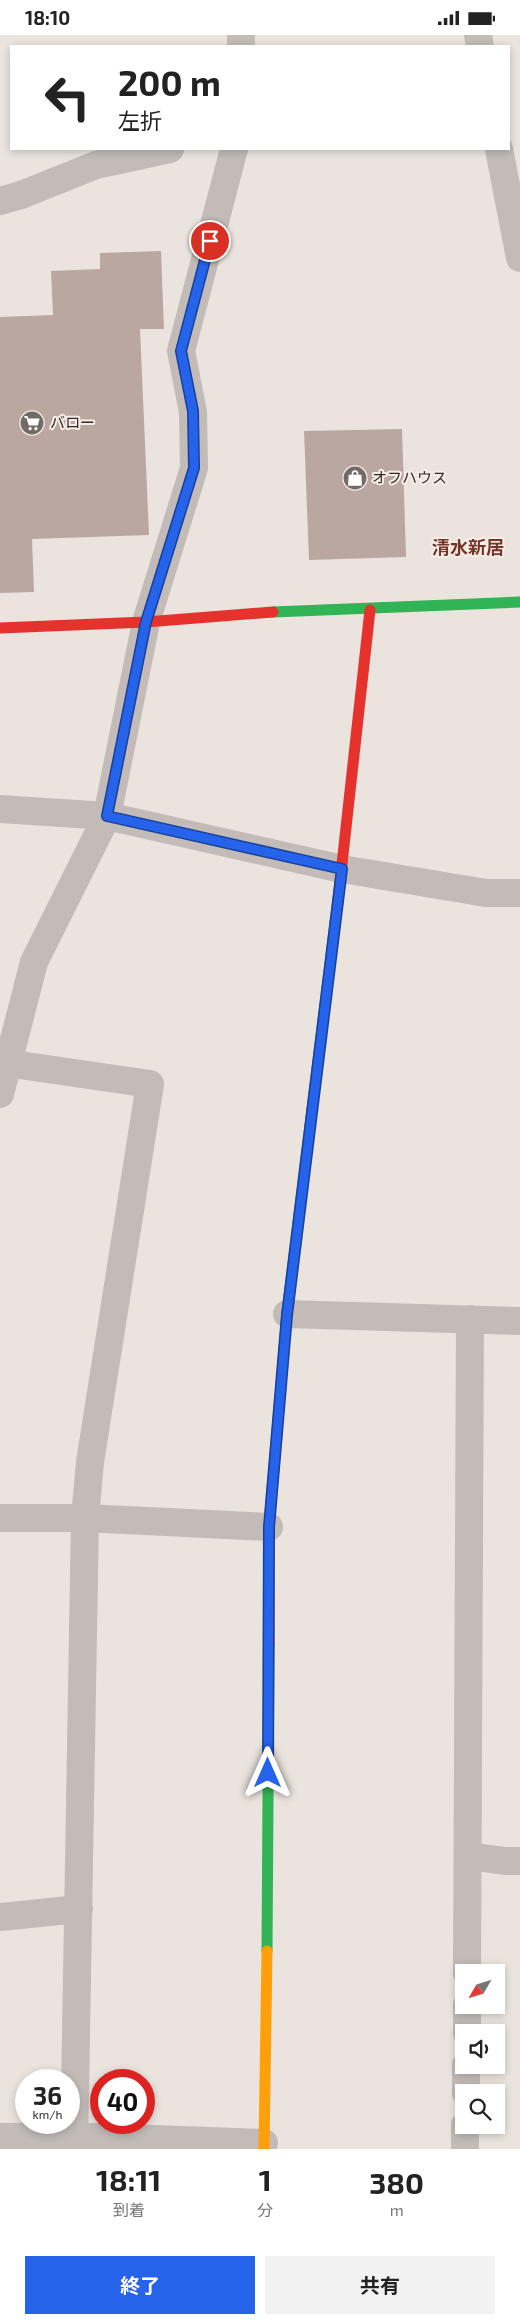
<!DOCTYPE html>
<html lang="ja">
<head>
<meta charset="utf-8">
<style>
  :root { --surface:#fff; --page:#f2f2f2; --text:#222; --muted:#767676; --accent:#2563eb }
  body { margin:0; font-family:"Exo 2","Noto Sans JP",sans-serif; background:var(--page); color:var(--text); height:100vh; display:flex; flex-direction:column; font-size:19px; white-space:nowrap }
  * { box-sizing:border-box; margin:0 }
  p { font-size:16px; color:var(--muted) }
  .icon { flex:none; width:28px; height:28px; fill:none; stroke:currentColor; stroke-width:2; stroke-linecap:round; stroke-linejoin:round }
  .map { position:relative; height:2114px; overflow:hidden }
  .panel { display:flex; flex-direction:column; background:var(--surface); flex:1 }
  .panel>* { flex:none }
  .top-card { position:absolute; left:10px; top:10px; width:500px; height:105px; border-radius:0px; box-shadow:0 2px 8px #0003; background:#fff; color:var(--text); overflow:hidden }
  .needle { width:32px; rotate:231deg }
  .fabs { position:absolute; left:455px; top:1929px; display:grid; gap:10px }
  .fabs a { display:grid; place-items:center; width:50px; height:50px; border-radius:0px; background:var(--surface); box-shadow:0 2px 8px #0003; font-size:25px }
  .speed { position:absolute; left:15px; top:2034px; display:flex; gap:10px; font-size:25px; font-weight:700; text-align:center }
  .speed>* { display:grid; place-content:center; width:65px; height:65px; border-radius:50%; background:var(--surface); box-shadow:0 2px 8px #0003; line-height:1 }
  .speed small { font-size:12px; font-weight:400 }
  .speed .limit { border:8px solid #d22; background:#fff; color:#111 }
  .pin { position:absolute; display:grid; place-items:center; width:42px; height:42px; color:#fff; margin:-21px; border:2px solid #fff; border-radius:50%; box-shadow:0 1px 5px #0007 }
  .me { position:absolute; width:55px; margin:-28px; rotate:0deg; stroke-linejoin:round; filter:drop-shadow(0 0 4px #0008) }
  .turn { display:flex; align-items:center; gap:18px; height:105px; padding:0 25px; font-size:22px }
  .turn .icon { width:65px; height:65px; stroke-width:2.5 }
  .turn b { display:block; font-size:35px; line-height:42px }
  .eta { display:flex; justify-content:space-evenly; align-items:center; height:85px; text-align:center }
  .eta b { font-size:30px; font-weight:700; line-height:35px }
  .primary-button { display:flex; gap:10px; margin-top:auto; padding:10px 25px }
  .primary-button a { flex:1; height:58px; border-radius:0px; background:var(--accent); color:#fff; font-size:20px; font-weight:700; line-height:58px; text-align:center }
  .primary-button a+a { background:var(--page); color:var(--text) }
  .status { display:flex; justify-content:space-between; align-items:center; height:35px; padding:0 25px; background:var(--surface); direction:ltr }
  .status svg { height:14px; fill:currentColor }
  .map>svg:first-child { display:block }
</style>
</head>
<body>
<div class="status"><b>18:10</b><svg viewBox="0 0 49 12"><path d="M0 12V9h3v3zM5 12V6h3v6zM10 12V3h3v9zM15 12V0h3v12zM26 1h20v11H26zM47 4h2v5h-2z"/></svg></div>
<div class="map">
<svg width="520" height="2114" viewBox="0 0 520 2114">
  <rect width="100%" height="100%" fill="#eae3de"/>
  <path fill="#bba7a2" d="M161 216 164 294H140L149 500 32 504 34 557 0 558V282L53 280 51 236 100 234V218Z
    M402 394 406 522 309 525 304 396Z"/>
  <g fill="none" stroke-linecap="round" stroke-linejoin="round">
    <path stroke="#c2bbb8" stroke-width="28" d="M478 0 480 11
      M241 11V0
      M499 114 520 223
      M0 166 21 160 96 130 170 114
      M0 774 107 781 342 834 486 858H520
      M6 1028 150 1049 90 1427 85 1483 74 2114
      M0 1059 34 927 107 781 146 587 194 433 193 377 181 316 234 114
      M287 1279 520 1286
      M0 1483H85L269 1492
      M469 1821 505 1826H520
      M0 1882 79 1874
      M467 1938 470 1284
      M467 1998V1970
      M466 2058V2030
      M0 2102 74 2101 264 2108
      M465 2114V2090"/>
    <path stroke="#30b455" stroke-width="11" d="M273 577 520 567
      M287 1278 339 856
      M267 1916 269 1610"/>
    <path stroke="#ff9f0a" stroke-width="11" d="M264 2114 267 1916"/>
    <path stroke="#e5322d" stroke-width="11" d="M0 593 146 587 273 577
      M339 856 370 575
      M269 1610V1492L287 1278"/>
  </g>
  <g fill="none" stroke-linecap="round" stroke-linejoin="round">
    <defs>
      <path id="route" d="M210 206 181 316 193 376 194 433 146 587 107 781 342 834 287 1280 269 1492 268 1738"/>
    </defs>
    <use href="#route" stroke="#184099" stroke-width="12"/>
    <use href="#route" stroke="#2563eb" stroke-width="9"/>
  </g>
  <defs>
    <symbol id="supermarket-disc" viewBox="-11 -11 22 22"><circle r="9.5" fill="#726a67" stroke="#f6ede6"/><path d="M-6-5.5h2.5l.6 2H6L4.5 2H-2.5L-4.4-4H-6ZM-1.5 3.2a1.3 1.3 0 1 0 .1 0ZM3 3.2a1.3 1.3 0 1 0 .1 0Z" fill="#fff"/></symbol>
    <symbol id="shop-disc" viewBox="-11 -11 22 22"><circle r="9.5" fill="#726a67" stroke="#f6ede6"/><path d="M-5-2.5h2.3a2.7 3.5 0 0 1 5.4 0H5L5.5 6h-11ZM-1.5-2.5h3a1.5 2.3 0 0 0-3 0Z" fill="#fff"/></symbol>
  </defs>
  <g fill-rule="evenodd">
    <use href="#supermarket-disc" x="18" y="374" width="28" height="28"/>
    <use href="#shop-disc" x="341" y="429" width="28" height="28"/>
  </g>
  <g text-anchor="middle" stroke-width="4" stroke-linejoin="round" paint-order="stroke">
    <g font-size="15" fill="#322927" stroke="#f6ede6" text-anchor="start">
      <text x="50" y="393">バロー</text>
      <text x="372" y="448">オフハウス</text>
    </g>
    <g font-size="18" font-weight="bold" fill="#76342b" stroke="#f6ede6">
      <text x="468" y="519">清水新居</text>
    </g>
  </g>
</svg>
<div class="fabs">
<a><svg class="needle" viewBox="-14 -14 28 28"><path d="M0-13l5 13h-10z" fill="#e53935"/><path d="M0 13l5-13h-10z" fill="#767676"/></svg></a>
<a><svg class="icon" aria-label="sound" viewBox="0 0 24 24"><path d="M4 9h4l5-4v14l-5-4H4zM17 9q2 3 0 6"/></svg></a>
<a><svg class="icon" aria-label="search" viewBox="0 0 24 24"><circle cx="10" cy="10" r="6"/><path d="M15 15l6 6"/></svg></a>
</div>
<div class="speed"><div>36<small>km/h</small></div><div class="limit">40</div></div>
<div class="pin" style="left:210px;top:206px;background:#d93025"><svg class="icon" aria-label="arrive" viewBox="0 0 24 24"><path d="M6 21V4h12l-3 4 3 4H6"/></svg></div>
<svg class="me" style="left:268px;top:1738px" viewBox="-20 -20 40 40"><path d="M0-17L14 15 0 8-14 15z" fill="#2563eb" stroke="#fff" stroke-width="4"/></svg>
<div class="top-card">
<div class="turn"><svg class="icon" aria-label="left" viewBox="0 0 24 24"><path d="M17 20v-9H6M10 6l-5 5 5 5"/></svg><div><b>200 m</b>左折</div></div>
</div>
</div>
<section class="panel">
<div class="eta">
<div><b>18:11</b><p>到着</p></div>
<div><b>1</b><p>分</p></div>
<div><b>380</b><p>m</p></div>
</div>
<div class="primary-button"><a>終了</a><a>共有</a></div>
</section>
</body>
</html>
